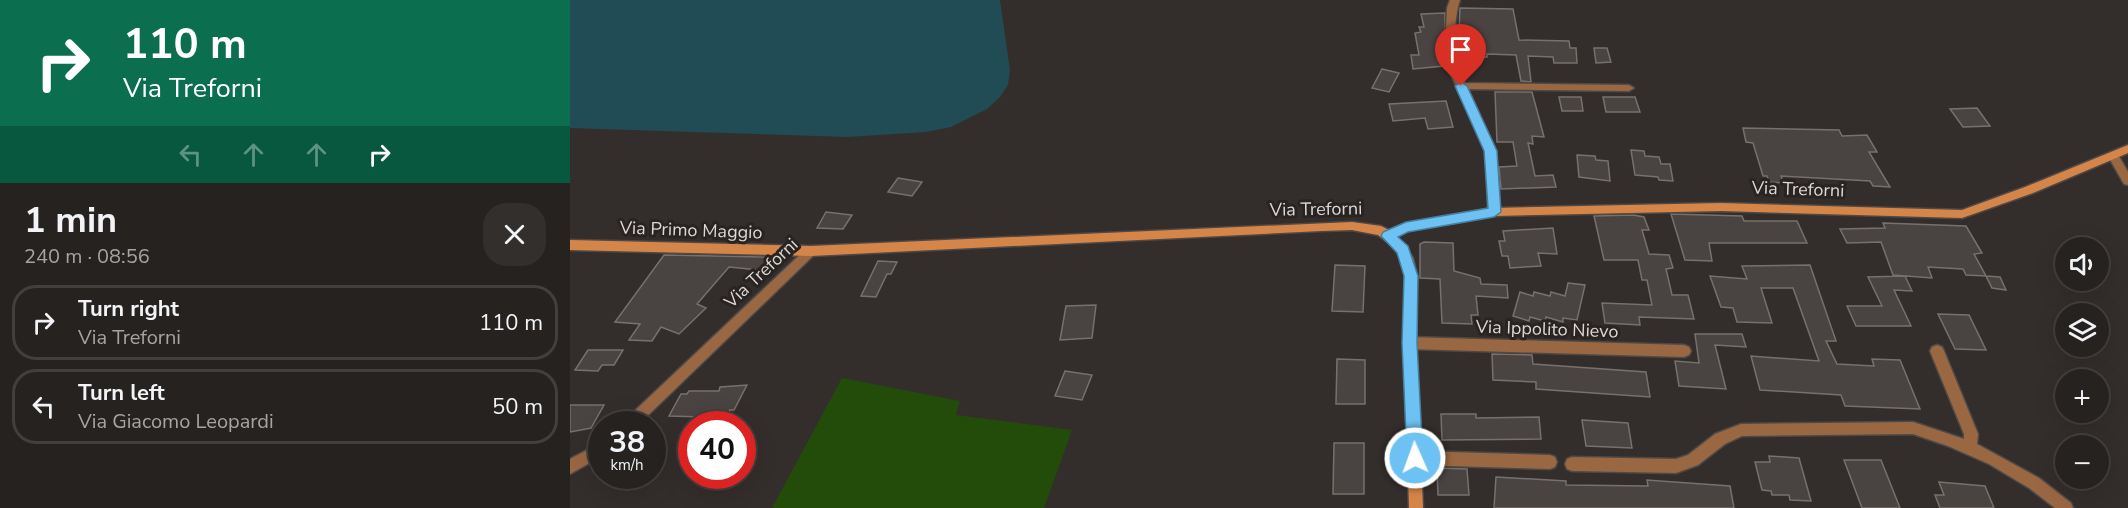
<!DOCTYPE html>
<html lang="en">
<head>
<meta charset="utf-8">
<style>
  :root { --surface:#262220; --page:#322f2d; --text:#f1f3f6; --muted:#a4a4a5; --line:#423f3e }
  body { margin:0; font-family:"Nunito Sans",sans-serif; background:var(--page); color:var(--text); height:100vh; display:flex; flex-direction:column; font-size:22px; white-space:nowrap }
  * { box-sizing:border-box; margin:0 }
  p { font-size:20px; color:var(--muted) }
  .icon { flex:none; width:33px; height:33px; fill:none; stroke:currentColor; stroke-width:2; stroke-linecap:round; stroke-linejoin:round }
  .map { position:relative; flex:1; overflow:hidden }
  .drawer { display:flex; flex-direction:column; background:var(--surface); width:570px }
  .drawer>* { flex:none }
  .guide { background:#0b6e4f; color:#fff; overflow:hidden }
  .fabs { position:absolute; left:1485px; top:237px; display:grid; gap:12px }
  .fabs a { display:grid; place-items:center; width:54px; height:54px; border-radius:50%; background:var(--surface); box-shadow:0 6px 24px #0002,0 0 0 2px var(--line); font-size:30px }
  .speed { position:absolute; left:18px; top:411px; display:flex; gap:12px; font-size:30px; font-weight:700; text-align:center }
  .speed>* { display:grid; place-content:center; width:78px; height:78px; border-radius:50%; background:var(--surface); box-shadow:0 6px 24px #0002,0 0 0 2px var(--line); line-height:1 }
  .speed small { font-size:15px; font-weight:400 }
  .speed .limit { border:9px solid #d22; background:#fff; color:#111 }
  .pin { position:absolute; display:grid; place-items:center; width:51px; height:51px; color:#fff; margin:-62px -26px; border-radius:50% 50% 50% 0; rotate:-45deg; box-shadow:0 0 6px #0007 }
  .pin .icon { rotate:45deg }
  .me { position:absolute; width:66px; margin:-33px; rotate:358deg; stroke-linejoin:round; filter:drop-shadow(0 0 4px #0008) }
  .turn { display:flex; align-items:center; gap:21px; height:126px; padding:0 24px; font-size:27px }
  .turn .icon { width:78px; height:78px; stroke-width:2.5 }
  .turn b { display:block; font-size:42px; line-height:51px }
  .lanes { display:flex; align-items:center; height:57px; padding:0 24px; background:#0003; justify-content:center; gap:30px; direction:ltr }
  .lanes .off { opacity:.35 }
  .round { display:grid; place-items:center; flex:none; width:63px; height:63px; border-radius:24px; background:var(--page) }
  .overview { display:flex; align-items:center; justify-content:space-between; height:102px; padding:0 24px }
  h1 { font-size:36px; font-weight:700; line-height:45px }
  ul { padding:0; list-style:none }
  li { display:flex; align-items:center; gap:18px; height:75px; margin:0 12px 9px; padding:0 12px; border:3px solid var(--line); border-radius:24px }
  li div { flex:1 }
  li b { display:block; font-size:22px }
  li em { font-style:normal }
  main { display:flex; flex:1; min-height:0 }
  .map>svg:first-child { display:block }
</style>
</head>
<body>
<main>
<section class="drawer">
<div class="guide">
<div class="turn"><svg class="icon" aria-label="right" viewBox="0 0 24 24"><path d="M7 20v-9h11M14 6l5 5-5 5"/></svg><div><b>110 m</b>Via Treforni</div></div>
<div class="lanes"><svg class="icon off" aria-label="left" viewBox="0 0 24 24"><path d="M17 20v-9H6M10 6l-5 5 5 5"/></svg><svg class="icon off" aria-label="ahead" viewBox="0 0 24 24"><path d="M12 20V5M6 11l6-6 6 6"/></svg><svg class="icon off" aria-label="ahead" viewBox="0 0 24 24"><path d="M12 20V5M6 11l6-6 6 6"/></svg><svg class="icon" aria-label="right" viewBox="0 0 24 24"><path d="M7 20v-9h11M14 6l5 5-5 5"/></svg></div>
</div>
<div class="overview"><div><h1>1 min</h1><p>240 m · 08:56</p></div><a class="round"><svg class="icon" aria-label="close" viewBox="0 0 24 24"><path d="M6 6l12 12M18 6L6 18"/></svg></a></div>
<ul>
<li><svg class="icon" aria-label="right" viewBox="0 0 24 24"><path d="M7 20v-9h11M14 6l5 5-5 5"/></svg><div><b>Turn right</b><p>Via Treforni</p></div><em>110 m</em></li>
<li><svg class="icon" aria-label="left" viewBox="0 0 24 24"><path d="M17 20v-9H6M10 6l-5 5 5 5"/></svg><div><b>Turn left</b><p>Via Giacomo Leopardi</p></div><em>50 m</em></li>
</ul>
</section>
<div class="map">
<svg width="1558" height="508" viewBox="0 0 1558 508">
  <rect width="100%" height="100%" fill="#332e2b"/>
  <path fill="#234c0b" d="M272 378 390 401 386 415 502 430 474 508H202Z"/>
  <path fill="#214b55" d="M0 0H430L440 70 438 85 430 97 417 109 381 127 356 132 278 137 0 128Z"/>
  <path fill="#494341" stroke="#77716e" stroke-width="1.5" d="M890 8 943 9 949 40 999 41 1000 48H1006L1007 63H984L983 57 958 56 961 82 951 81 946 55 917 54V57H888Z
    M875 13V57H871L874 66 843 69 841 55H849L845 33 851 32 849 27H854L851 14Z
    M1024 48H1037L1041 62 1026 63Z
    M812 69 829 73 819 92 802 88Z
    M925 92H962L974 137 962 136 963 144 958 143 965 176 983 175 986 187 931 189 929 167 947 166 943 142H927Z
    M989 97H1011L1013 111H992Z
    M1033 97H1065L1070 112H1036Z
    M876 101 883 127 858 129 855 118 823 121 819 104Z
    M1407 108 1420 126 1393 127 1380 109Z
    M1173 128 1269 130 1272 136 1297 135 1307 152H1299L1320 187 1303 186 1300 181 1211 176 1214 183 1199 182 1197 176H1193L1183 143 1176 142Z
    M1061 150 1074 151 1075 156 1089 157 1091 164H1100L1103 181 1089 180 1088 177 1065 175Z
    M1007 155 1025 156 1026 160 1038 161 1040 181 1009 177Z
    M328 178 352 182 342 196 318 192Z
    M256 212 282 215 273 229 247 228Z
    M1101 214 1172 216 1174 221H1227L1237 243H1139L1142 261 1115 260Z
    M1063 215 1074 217 1079 230H1072L1079 254 1099 255 1103 268 1096 269 1102 295H1118L1124 319 1069 317 1070 325 1035 323 1032 303 1082 305 1077 280H1072L1068 260H1034L1024 216Z
    M1313 223 1396 226 1412 253 1404 254 1416 276 1396 275 1393 269 1358 267 1362 278 1323 275 1311 242 1277 243 1270 229 1315 228Z
    M983 228 987 254 968 253 971 266 940 268 938 256H932L929 241H935L933 231Z
    M854 242 883 243 884 271 910 278 911 284 937 285 938 298 906 296 908 315H901L902 324 872 323 870 279 850 278V244Z
    M94 255 195 257 206 258 198 271 159 267 127 304 136 308 109 334 91 327 82 341 59 340 70 324 45 322Z
    M308 261 327 262 321 274H317L306 297 291 296Z
    M765 265 795 266 793 312 762 311Z
    M1240 265 1266 341H1256L1267 364 1304 366 1302 359 1330 360 1350 409 1275 406 1271 395 1190 390 1181 356 1249 361 1223 288H1191L1202 323 1167 322 1163 308 1151 307 1140 276 1177 279 1172 266Z
    M1335 276 1342 291 1324 290 1341 326H1286L1277 306H1312L1298 277Z
    M1416 276 1430 277 1436 290 1422 288Z
    M998 283 1015 285 1007 320 993 318V322L976 317 975 321 960 317 959 321 943 316 950 292 963 296 964 292 980 296 981 292 995 296Z
    M526 305 522 338 490 340 496 306Z
    M1368 314 1399 315 1416 350 1385 349Z
    M1125 334H1172L1176 347 1145 345 1156 389 1109 386 1105 361 1129 363Z
    M18 350H53L44 365H32L28 371 5 370Z
    M922 354 962 355 963 364 1076 372 1080 397 966 389V382L923 380Z
    M767 359 795 360V404H766Z
    M495 371 522 375 512 400 485 396Z
    M177 385 164 410H160L152 424H129L133 417 99 416 111 394H117L119 391H149L150 387Z
    M0 405H34L21 428 0 432Z
    M871 414H906V418L969 417 971 439 872 440Z
    M1012 420 1058 423 1062 448 1016 446Z
    M764 443H794V494H763Z
    M1199 456 1229 458 1241 501 1220 500 1219 495H1202L1201 491 1192 490 1185 462H1200Z
    M1274 460H1311L1330 508H1292Z
    M867 468 897 469 899 495H868Z
    M926 477 996 481V485L1078 486 1077 480 1160 486 1164 508H924Z
    M1369 482 1415 486 1424 508H1370L1365 495H1374Z"/>
  <g fill="none" stroke-linecap="round" stroke-linejoin="round">
    <defs>
      <path id="street" d="M880 0H890C884 16 884 47 887 64 888 71 892 77 895 83L1059 85 1064 88 1059 91 898 89 926 151 930 212 924 216 918 212 916 151 877 66 876 29 877 8Z
        M1543 152 1547 153 1558 172V185L1554 184 1538 156Z
        M241 246 245 248 247 251 245 254 69 424H53L55 420 237 248Z
        M840 337 1114 345 1119 347 1121 351 1119 355 1114 357 840 349 835 347 834 343 835 339Z
        M1367 345 1372 347 1374 351 1408 434 1407 444 1469 478 1501 503 1503 508H1485L1459 488 1419 464 1378 446 1343 434 1172 436 1155 444 1128 465 1106 473 1002 471 997 469 995 464 997 459 1002 457 1106 459 1118 455 1145 434 1171 424 1343 422 1394 439V434L1360 351 1362 347Z
        M32 442V456L0 474V459Z
        M845 451 980 455 985 457 987 462 985 467 980 469 845 465 840 463 838 458 840 453Z"/>
      <path id="secondary" d="M1558 145V153L1463 193 1392 218 1151 211 924 216 838 231 827 237 843 258 847 276 846 343 853 508H839L834 343 835 276 831 259 823 246 808 235 782 230 751 231 241 256 0 250V240L241 246 782 222 811 226 819 230 836 223 924 208 1151 203 1392 210 1455 187Z"/>
    </defs>
    <use href="#street" stroke="#4e4946" stroke-width="3"/>
    <use href="#secondary" stroke="#4e4946" stroke-width="3"/>
    <use href="#street" fill="#9a6743" fill-rule="evenodd"/>
    <use href="#secondary" fill="#d68548" fill-rule="evenodd"/>
  </g>
  <path fill="#6dc2f3" stroke="#477e9e" stroke-width="1.5" d="M891 82 897 86 927 151 931 212 924 217 838 232 828 237 838 246 848 276 847 343 853 458 851 464 845 466 839 464 837 458 832 343 834 276 827 253 811 236 813 232 836 222 918 208 914 151 885 86Z"/>
  <g text-anchor="middle" stroke-width="6" stroke-linejoin="round" paint-order="stroke">
    <g font-size="18" fill="#dbd8d6" stroke="#292421">
      <text transform="translate(1228 189) rotate(2)" y="6">Via Treforni</text>
      <text transform="translate(746 209) rotate(-1)" y="6">Via Treforni</text>
      <text transform="translate(121 230) rotate(2)" y="6">Via Primo Maggio</text>
      <text transform="translate(191 273) rotate(-43)" y="6">Via Treforni</text>
      <text transform="translate(977 329) rotate(2)" y="6">Via Ippolito Nievo</text>
    </g>
  </g>
</svg>
<div class="fabs">
<a><svg class="icon" aria-label="sound" viewBox="0 0 24 24"><path d="M4 9h4l5-4v14l-5-4H4zM17 9q2 3 0 6"/></svg></a>
<a><svg class="icon" aria-label="layers" viewBox="0 0 24 24"><path d="M12 4l9 5-9 5-9-5zM3 14l9 5 9-5"/></svg></a>
<a>+</a>
<a>−</a>
</div>
<div class="speed"><div>38<small>km/h</small></div><div class="limit">40</div></div>
<div class="pin" style="left:891px;top:86px;background:#d93025"><svg class="icon" aria-label="arrive" viewBox="0 0 24 24"><path d="M6 21V4h12l-3 4 3 4H6"/></svg></div>
<svg class="me" style="left:845px;top:458px" viewBox="-20 -20 40 40"><circle r="17" fill="#6dc2f3" stroke="#fff" stroke-width="3"/><path d="M0-11L8 9 0 5-8 9z" fill="#fff"/></svg>
</div>
</main>
</body>
</html>
